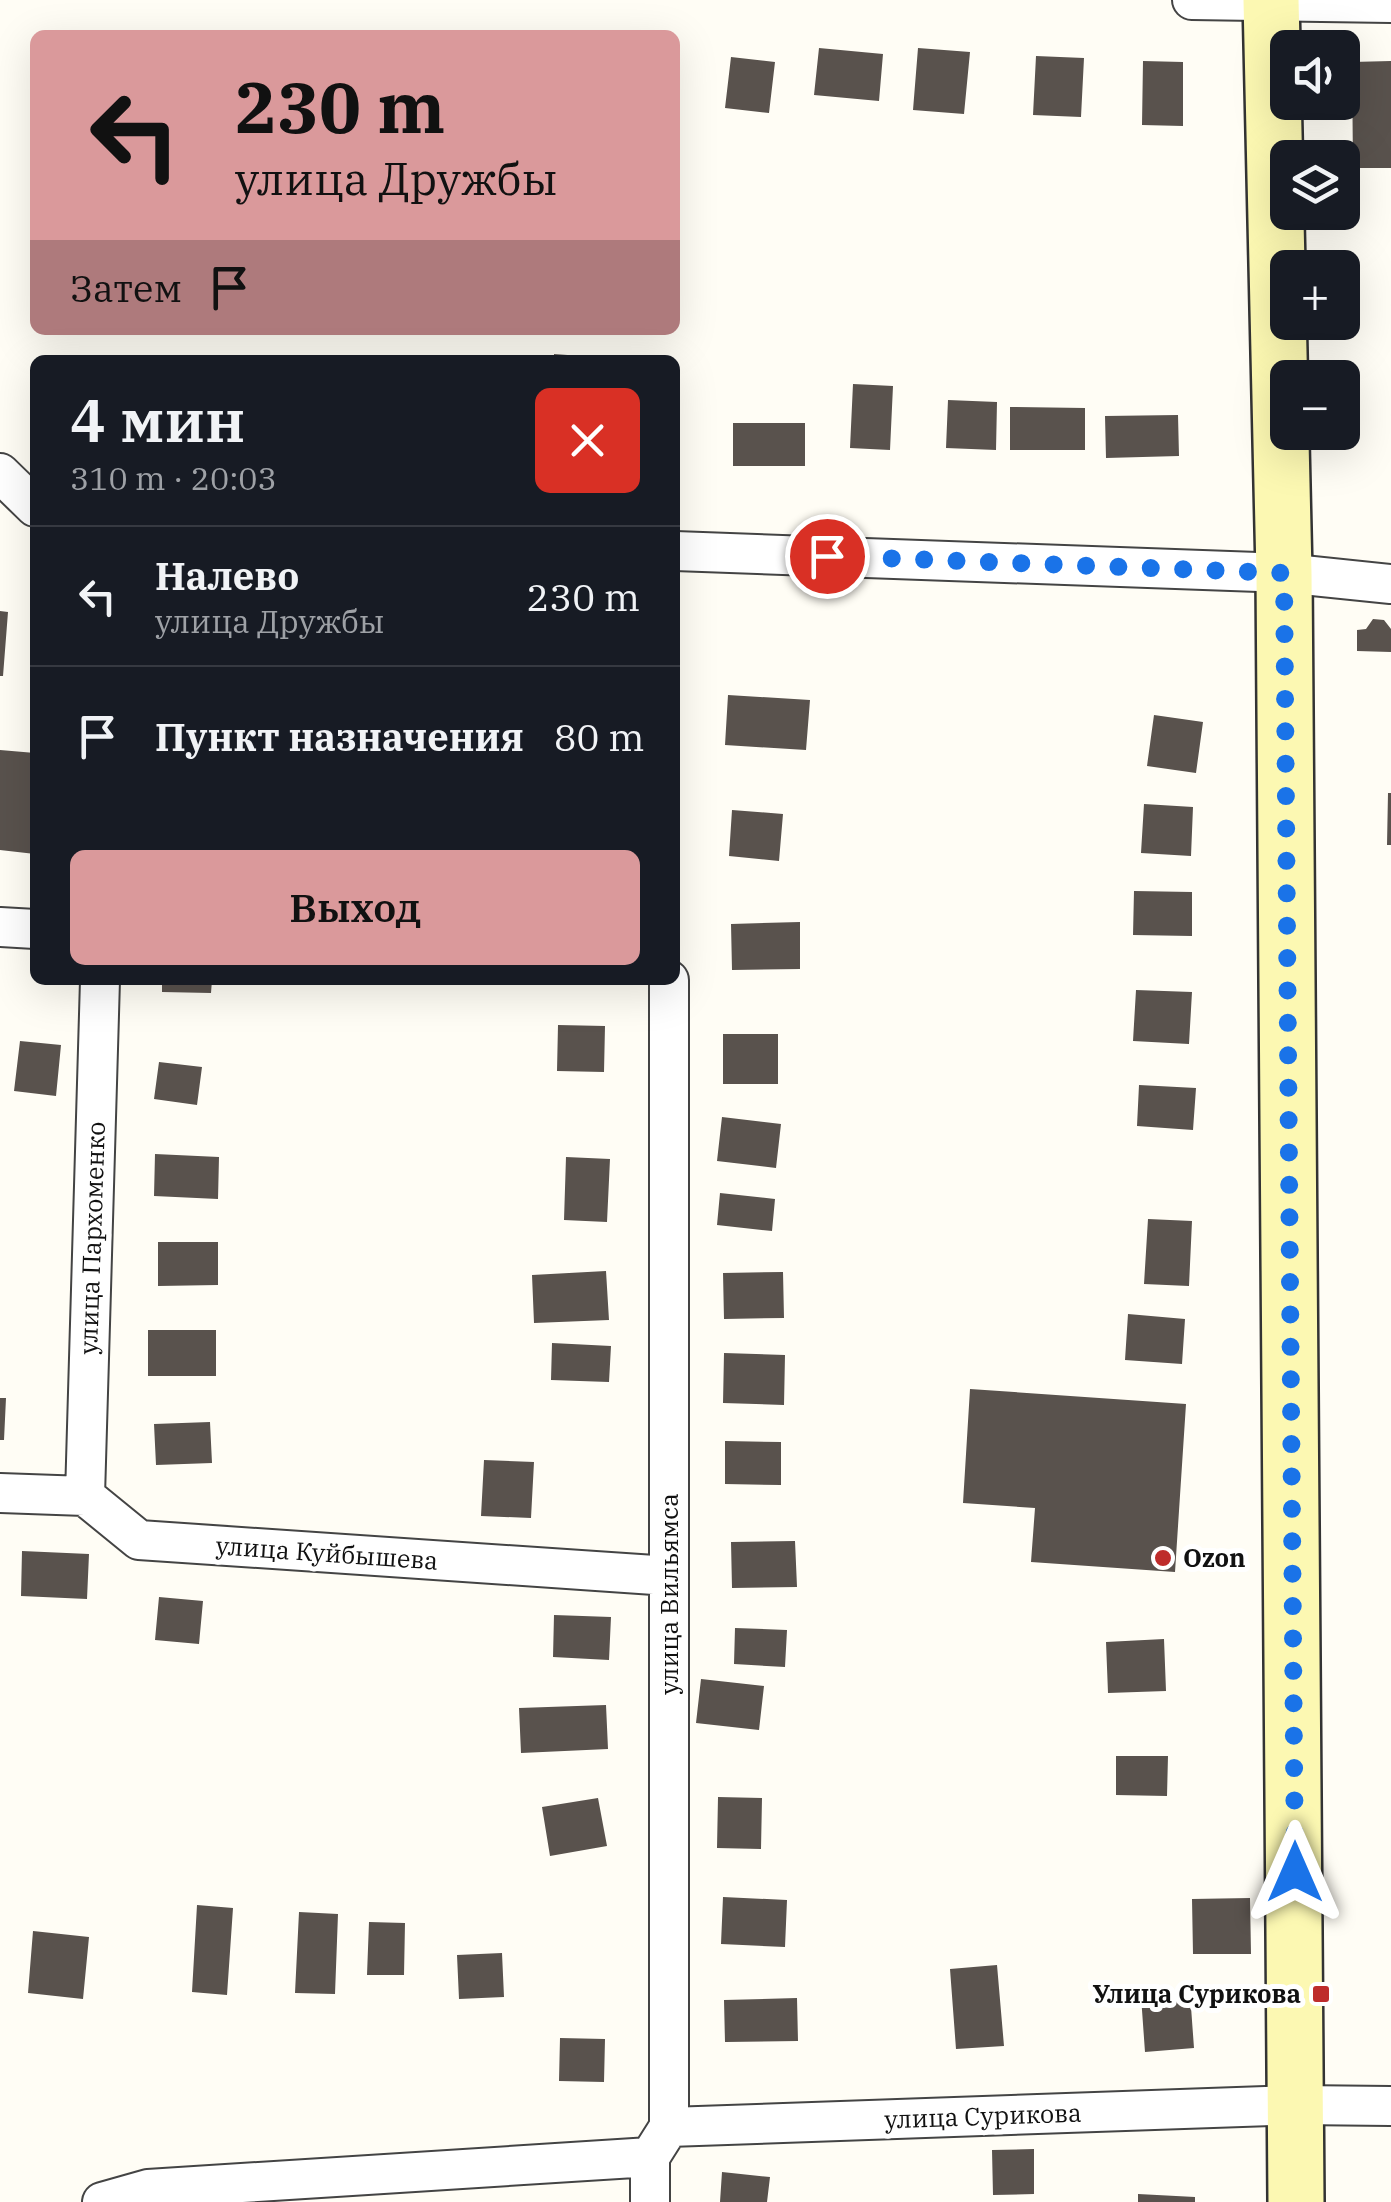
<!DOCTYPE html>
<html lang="ru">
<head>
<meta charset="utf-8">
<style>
  :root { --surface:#171b24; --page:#20242c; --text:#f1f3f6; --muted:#9ea1a6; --line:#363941; --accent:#da999b }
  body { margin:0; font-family:"IBM Plex Serif",serif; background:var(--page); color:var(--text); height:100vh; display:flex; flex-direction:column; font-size:38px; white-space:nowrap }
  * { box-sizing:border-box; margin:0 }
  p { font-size:32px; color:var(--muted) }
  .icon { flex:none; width:55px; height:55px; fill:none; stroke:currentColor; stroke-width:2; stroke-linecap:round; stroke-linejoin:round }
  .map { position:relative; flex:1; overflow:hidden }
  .drawer { position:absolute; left:30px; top:355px; width:650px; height:630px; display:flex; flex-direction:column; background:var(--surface); border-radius:15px; box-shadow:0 10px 40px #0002 }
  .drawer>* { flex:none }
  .hud { position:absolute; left:30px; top:30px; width:650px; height:305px; border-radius:15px; box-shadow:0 10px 40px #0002; background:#da999b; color:#111; overflow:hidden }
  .controls { position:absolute; left:1270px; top:30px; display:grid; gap:20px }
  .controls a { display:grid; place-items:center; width:90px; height:90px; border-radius:15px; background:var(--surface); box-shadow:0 10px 40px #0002; font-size:50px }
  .pin { position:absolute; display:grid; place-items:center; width:85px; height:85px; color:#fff; margin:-42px; border:5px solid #fff; border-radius:50%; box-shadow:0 2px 10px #0007 }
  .me { position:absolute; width:110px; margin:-55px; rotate:0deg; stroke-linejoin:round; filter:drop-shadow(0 0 8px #0008) }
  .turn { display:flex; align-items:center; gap:35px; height:210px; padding:0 40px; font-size:45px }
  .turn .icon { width:130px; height:130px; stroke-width:2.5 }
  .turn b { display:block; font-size:70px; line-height:85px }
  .then { display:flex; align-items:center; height:95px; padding:0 40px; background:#0003; gap:20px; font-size:38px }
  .round { display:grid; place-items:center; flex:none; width:105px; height:105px; border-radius:15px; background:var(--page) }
  .headline { display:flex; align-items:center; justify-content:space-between; height:170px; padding:0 40px }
  h1 { font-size:60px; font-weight:600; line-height:75px }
  .cta { display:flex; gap:20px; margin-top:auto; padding:20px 40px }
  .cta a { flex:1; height:115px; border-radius:15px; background:var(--accent); color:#111; font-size:40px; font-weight:600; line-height:115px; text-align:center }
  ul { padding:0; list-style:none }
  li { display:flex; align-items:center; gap:30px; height:140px; padding:0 40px; border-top:2px solid var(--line) }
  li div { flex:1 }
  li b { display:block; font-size:38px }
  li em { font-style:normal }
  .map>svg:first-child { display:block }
</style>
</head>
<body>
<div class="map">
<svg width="1391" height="2202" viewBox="0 0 1391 2202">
  <rect width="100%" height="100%" fill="#fffdf5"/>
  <path fill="#59524d" d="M819 48 883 54 879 101 814 95Z
    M918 48 970 52 964 114 913 110Z
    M1036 56 1084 58 1081 117 1033 115Z
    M731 57 775 62 769 113 725 108Z
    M1143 61 1183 62V126L1142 125Z
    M1391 61V168H1353L1352 62Z
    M554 354 595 357V360H554Z
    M853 384 893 386 890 450 850 448Z
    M948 400 997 402 996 450 946 448Z
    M1010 407 1085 408V450H1010Z
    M1178 415 1179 456 1106 458 1105 416Z
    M733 423H805V466H733Z
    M0 611 8 612 3 676H0Z
    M1373 619 1384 620 1391 629V652L1357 651V630L1366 629Z
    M728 695 810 700 806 750 725 745Z
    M1154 715 1203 722 1196 773 1147 766Z
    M0 750 35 753V854L0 850Z
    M1388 793H1391V845H1387Z
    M1144 804 1193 807 1191 856 1141 853Z
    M732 810 783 814 779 861 729 856Z
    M1134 891 1192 892V936L1133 935Z
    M800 922V969L732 970 731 924Z
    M162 980H212L211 993 162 992Z
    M1136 990 1192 992 1189 1044 1133 1041Z
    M558 1025 605 1026 604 1072 557 1071Z
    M723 1034H778V1084H723Z
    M20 1041 61 1045 56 1096 14 1091Z
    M159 1062 202 1067 197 1105 154 1099Z
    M1139 1085 1196 1088 1193 1130 1137 1126Z
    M722 1117 781 1124 776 1168 717 1161Z
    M155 1154 219 1157 218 1199 154 1196Z
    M566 1157 610 1159 607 1222 564 1220Z
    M720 1193 775 1199 772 1231 717 1225Z
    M1148 1219 1192 1221 1189 1286 1144 1284Z
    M158 1242H218V1285L158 1286Z
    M606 1271 609 1320 534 1323 532 1275Z
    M783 1272 784 1318 724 1319 723 1273Z
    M1128 1314 1185 1319 1182 1364 1125 1360Z
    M148 1330H216V1376H148Z
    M552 1343 611 1346 609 1382 551 1380Z
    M724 1353 785 1355 784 1405 723 1403Z
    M970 1389 1186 1404 1175 1572 1031 1562 1035 1508 963 1503Z
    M0 1398H6L4 1440H0Z
    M210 1422 212 1463 156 1465 154 1424Z
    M725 1441 781 1442V1485L725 1484Z
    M484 1460 534 1462 531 1518 481 1516Z
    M795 1541 797 1587 732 1588 731 1542Z
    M22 1551 89 1554 87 1599 21 1596Z
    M159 1597 203 1601 199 1644 155 1640Z
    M554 1615 611 1617 609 1660 553 1657Z
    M735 1628 787 1630 785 1667 734 1664Z
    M1164 1639 1166 1691 1108 1693 1106 1642Z
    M701 1679 764 1686 759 1730 696 1723Z
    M606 1705 608 1749 521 1753 519 1708Z
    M1116 1756H1168L1167 1796 1116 1795Z
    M718 1797 762 1798 761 1849 717 1848Z
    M598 1798 607 1846 550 1856 542 1807Z
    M723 1897 787 1900 785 1947 721 1944Z
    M1250 1898 1251 1954H1193L1192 1899Z
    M197 1905 233 1908 227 1995 192 1992Z
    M299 1912 338 1914 335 1994 295 1993Z
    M369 1922 405 1923 404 1975H367Z
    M33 1931 89 1937 83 1999 28 1993Z
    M502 1953 504 1997 459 1999 457 1955Z
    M997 1965 1004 2046 956 2049 950 1969Z
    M1190 1993 1194 2048 1145 2052 1141 1996Z
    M797 1998 798 2041 725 2042 724 2000Z
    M560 2038 605 2039 604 2082 559 2081Z
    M1034 2149V2194L993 2195 992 2150Z
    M722 2172 770 2177 767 2202H720Z
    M1138 2194 1195 2197V2202H1138Z"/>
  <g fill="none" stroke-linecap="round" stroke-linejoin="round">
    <defs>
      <path id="street" d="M1192 0 1391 3
        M0 473 35 507
        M675 551 1284 573 1391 584
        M0 927 35 929
        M0 1493 85 1496 139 1540 669 1576
        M85 1496 100 980
        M669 2127 1297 2105 1391 2106
        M102 2202 148 2189 650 2157
        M650 2202V2157L669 2127V980"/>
      <path id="secondary" d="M1271 0 1284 573 1296 2202"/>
    </defs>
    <use href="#street" stroke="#444" stroke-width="42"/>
    <use href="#secondary" stroke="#333" stroke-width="60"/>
    <use href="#street" stroke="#fff" stroke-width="38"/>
    <use href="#secondary" stroke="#fcf8b2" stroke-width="55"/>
  </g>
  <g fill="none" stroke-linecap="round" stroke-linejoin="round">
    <path stroke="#1a73e8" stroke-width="18" stroke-dasharray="0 32.4" d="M827 556 1284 573 1295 1872"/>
  </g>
  <g fill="#be2c2b" stroke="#fff" stroke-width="4">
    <circle cx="1163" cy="1558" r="10"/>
    <rect x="1311" y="1984" width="20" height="20" rx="5"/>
  </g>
  <g text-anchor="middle" stroke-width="10" stroke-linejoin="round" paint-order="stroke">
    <g font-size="25" fill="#111" stroke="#fff">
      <text transform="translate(92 1238) rotate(-88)" y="9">улица Пархоменко</text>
      <text transform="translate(327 1553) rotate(4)" y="9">улица Куйбышева</text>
      <text transform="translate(669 1594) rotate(-90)" y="9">улица Вильямса</text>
      <text transform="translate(983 2116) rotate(-2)" y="9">улица Сурикова</text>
    </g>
    <g font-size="25" font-weight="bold" fill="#111" stroke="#fff" text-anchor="start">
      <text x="1183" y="1567">Ozon</text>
      <text x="1301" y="2003" text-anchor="end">Улица Сурикова</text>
    </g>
  </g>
</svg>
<div class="controls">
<a><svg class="icon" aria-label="sound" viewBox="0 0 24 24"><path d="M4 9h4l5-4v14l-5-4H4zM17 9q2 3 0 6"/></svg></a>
<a><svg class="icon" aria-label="layers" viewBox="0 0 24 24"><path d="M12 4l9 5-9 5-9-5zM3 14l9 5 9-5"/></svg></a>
<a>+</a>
<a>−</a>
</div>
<div class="pin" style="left:827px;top:556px;background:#d93025"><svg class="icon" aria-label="arrive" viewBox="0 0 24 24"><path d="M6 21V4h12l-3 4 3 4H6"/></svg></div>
<svg class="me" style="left:1295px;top:1872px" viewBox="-20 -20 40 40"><path d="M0-17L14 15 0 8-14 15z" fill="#1a73e8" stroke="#fff" stroke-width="4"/></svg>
<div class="hud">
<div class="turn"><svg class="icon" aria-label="left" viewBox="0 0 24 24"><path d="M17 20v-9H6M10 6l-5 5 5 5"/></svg><div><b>230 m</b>улица Дружбы</div></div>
<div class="then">Затем<svg class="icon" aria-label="arrive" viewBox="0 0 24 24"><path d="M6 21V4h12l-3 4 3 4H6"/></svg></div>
</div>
<section class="drawer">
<div class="headline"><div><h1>4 мин</h1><p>310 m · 20:03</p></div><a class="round" style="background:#d93025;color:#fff"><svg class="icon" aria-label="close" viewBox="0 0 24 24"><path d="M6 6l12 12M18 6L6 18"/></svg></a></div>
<ul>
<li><svg class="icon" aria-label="left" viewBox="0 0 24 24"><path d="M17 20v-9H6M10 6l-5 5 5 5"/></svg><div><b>Налево</b><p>улица Дружбы</p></div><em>230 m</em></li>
<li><svg class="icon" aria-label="arrive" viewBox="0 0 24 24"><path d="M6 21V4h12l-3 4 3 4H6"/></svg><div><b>Пункт назначения</b></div><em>80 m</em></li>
</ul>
<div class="cta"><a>Выход</a></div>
</section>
</div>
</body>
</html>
